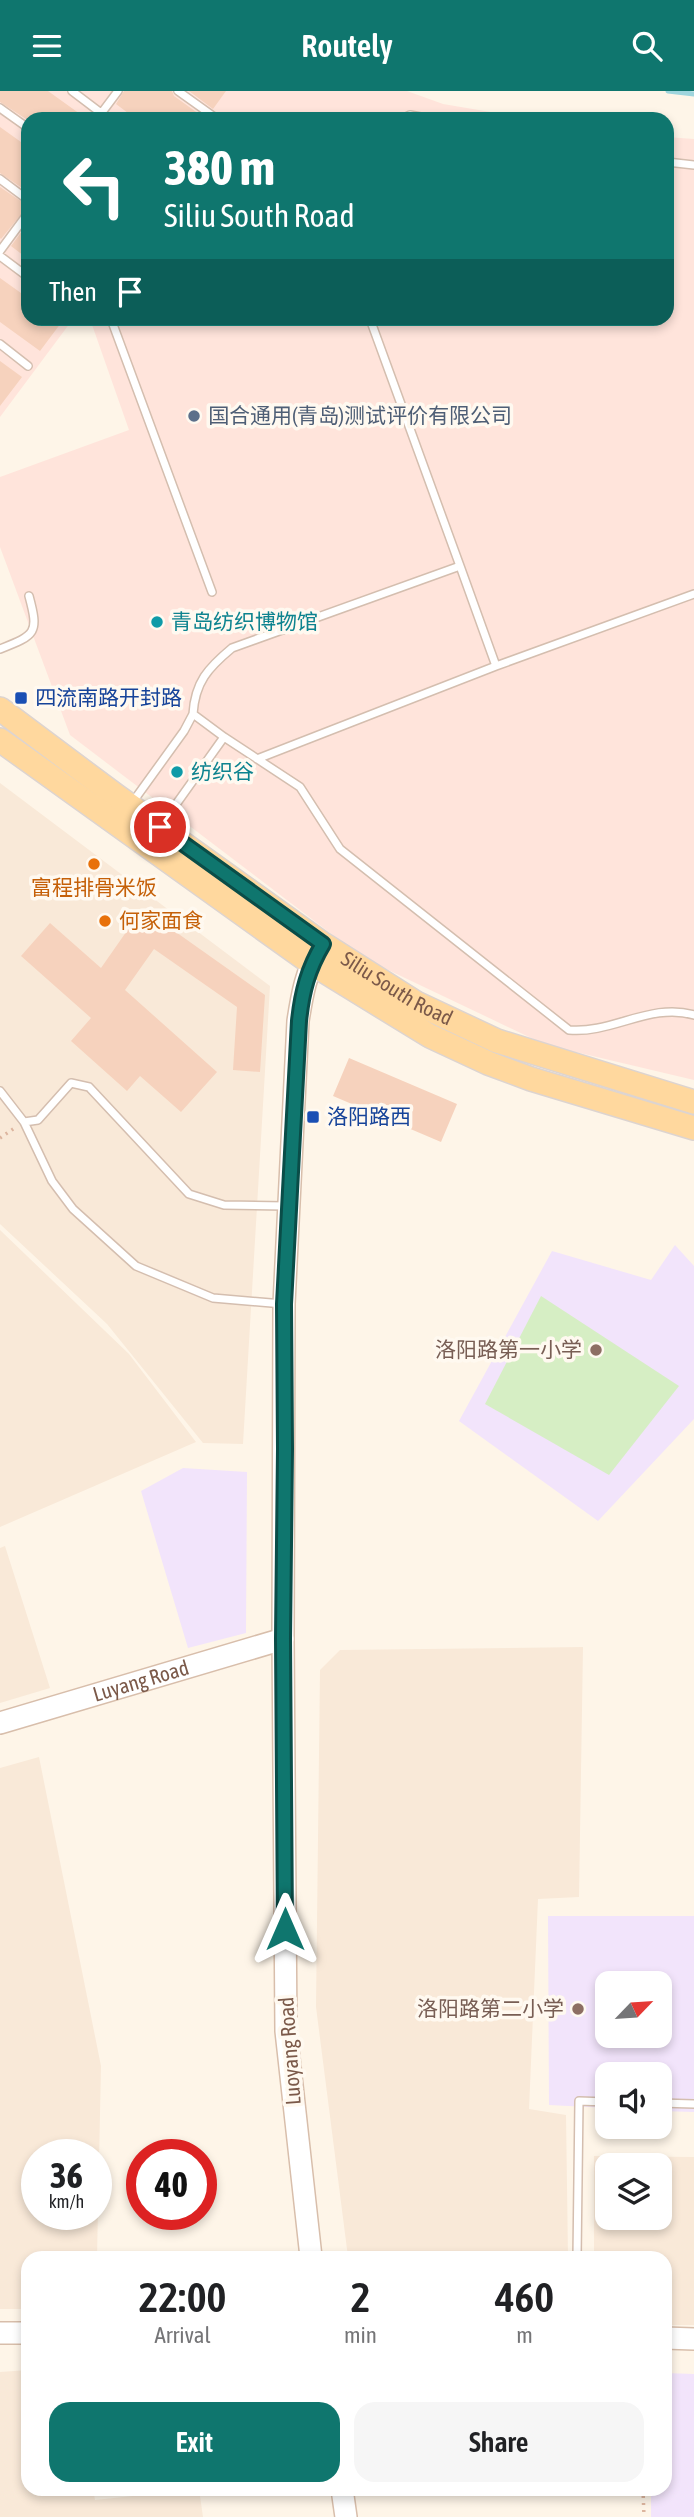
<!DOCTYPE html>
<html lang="en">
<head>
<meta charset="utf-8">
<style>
  :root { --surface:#fff; --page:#f6f6f6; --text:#202124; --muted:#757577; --accent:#0f766e }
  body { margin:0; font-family:"Asap Condensed","Noto Sans SC",sans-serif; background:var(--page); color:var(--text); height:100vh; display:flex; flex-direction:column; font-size:26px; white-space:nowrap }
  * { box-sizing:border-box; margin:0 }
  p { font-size:23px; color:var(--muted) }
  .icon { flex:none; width:38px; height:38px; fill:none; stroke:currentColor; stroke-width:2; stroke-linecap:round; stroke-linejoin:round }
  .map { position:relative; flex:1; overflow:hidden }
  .details { position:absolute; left:21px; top:2160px; width:651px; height:245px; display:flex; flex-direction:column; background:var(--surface); border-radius:21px; box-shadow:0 4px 10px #0003 }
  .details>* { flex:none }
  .top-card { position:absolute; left:21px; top:21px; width:653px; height:214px; border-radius:21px; box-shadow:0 4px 10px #0003; background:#0f766e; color:#fff; overflow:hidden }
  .needle { width:46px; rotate:65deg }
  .buttons { position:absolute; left:595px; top:1880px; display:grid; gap:14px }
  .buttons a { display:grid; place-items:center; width:77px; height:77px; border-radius:14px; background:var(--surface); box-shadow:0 4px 10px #0003; font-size:35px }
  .speed { position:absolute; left:21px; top:2048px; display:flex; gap:14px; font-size:35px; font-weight:700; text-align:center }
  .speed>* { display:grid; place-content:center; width:91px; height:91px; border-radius:50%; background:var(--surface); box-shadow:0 4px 10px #0003; line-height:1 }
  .speed small { font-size:18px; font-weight:400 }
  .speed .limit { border:10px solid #d22; background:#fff; color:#111 }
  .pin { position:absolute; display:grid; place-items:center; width:60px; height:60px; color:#fff; margin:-30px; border:4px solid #fff; border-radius:50%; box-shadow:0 2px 7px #0007 }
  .me { position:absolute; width:77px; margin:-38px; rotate:0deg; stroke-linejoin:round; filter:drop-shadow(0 0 5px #0008) }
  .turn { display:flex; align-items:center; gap:24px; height:147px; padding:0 28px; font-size:32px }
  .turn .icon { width:91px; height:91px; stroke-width:2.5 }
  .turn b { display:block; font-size:49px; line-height:60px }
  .then { display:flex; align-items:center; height:66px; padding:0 28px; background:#0003; gap:14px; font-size:26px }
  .eta { display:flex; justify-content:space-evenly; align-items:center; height:119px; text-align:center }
  .eta b { font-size:42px; font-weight:600; line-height:49px }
  .primary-button { display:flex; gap:14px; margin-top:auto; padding:14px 28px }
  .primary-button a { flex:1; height:80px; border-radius:21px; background:var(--accent); color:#fff; font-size:28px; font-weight:600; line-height:80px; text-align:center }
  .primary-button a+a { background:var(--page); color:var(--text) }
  header { display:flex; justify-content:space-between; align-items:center; height:91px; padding:0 28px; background:var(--accent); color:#fff; font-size:32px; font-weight:600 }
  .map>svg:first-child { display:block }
</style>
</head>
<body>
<header><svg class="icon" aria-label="menu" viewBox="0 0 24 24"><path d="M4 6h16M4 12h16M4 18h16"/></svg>Routely<svg class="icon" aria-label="search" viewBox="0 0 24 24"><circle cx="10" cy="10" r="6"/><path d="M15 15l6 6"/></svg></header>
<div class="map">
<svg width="694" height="2426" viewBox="0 0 694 2426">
  <rect width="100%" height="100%" fill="#fef5e8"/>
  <path fill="#f9e9d8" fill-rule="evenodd" d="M0 692 270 895 243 1353 203 1352 107 1233 0 1133Z
    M0 1139 129 1263 196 1351 0 1436Z
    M5 1455 50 1597 0 1612V1457Z
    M583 1556 579 1806 538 1808 529 2018 566 2024 568 2166H348L316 1916 320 1579 340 1559Z
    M39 1666 101 1975 97 2166H28V2218H0V1677ZM96 2063V2123H37V2063Z
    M594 2065 694 2066V2234H665V2166H594ZM607 2074H660V2126H607Z
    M28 2279V2398H93L95 2409 199 2398 203 2426H0V2281Z"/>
  <path fill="#ffe4db" d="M0 0H407L443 13 532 28H28V228H73L0 326Z
    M667 46 694 48V989L546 954 363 867 70 644 0 456V386L129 339 90 228H667Z"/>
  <path fill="#f2e4fb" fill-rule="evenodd" d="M675 1154 694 1175V1328L598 1430 459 1330 552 1160 651 1189Z
    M183 1377 247 1381 246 1542 188 1557 141 1400Z
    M548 1825H694V2021L660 2020V1983H607V2017L549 2014ZM607 1892H660V1944H607Z
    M665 2282 694 2283V2426H651V2398H665Z"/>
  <path fill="#d6eec4" d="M541 1205 679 1295 609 1384 485 1313Z"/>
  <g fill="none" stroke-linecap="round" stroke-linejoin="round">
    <path stroke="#9fd5dd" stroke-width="5" d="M668 0 694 3"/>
  </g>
  <path fill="#f6d2bd" d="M0 0H48L87 28H26L0 11Z
    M124 0H172L174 5 206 28H136L116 13Z
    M189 0H226L213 18Z
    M0 36 28 56V101L0 82Z
    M0 96 28 115 1 148 0 147Z
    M28 132V168L11 155Z
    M0 187 28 207V228H64L40 260 0 231Z
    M0 270 22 286 0 315Z
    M138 824 152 833 156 827 265 904 260 981 233 979 237 916 154 858 125 899 217 981 181 1021 140 985 127 1000 71 950 91 927 21 865 50 832 101 877Z
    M349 967 457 1013 441 1051 333 1005Z"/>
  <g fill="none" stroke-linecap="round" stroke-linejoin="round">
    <defs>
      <path id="lane" d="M72 0 101 22 115 28
        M178 0 213 25
        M0 17 28 37
        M97 28 118 0
        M402 28 410 24 431 28
        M667 71 694 74
        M0 88 28 109
        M0 160 28 122
        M0 165 28 186
        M111 228 212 501
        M370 228 460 475 232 557C208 577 195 591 193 623L224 646 300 696 340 758 569 939C612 943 651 911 694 924
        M0 253 28 275
        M460 475 496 575
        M0 558C36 544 39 542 29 505
        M257 668 496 575 694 503
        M132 712 184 640 193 623
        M162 733 224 646
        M0 1000 24 1031 52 1090 73 1118 136 1175 213 1207 283 1213
        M24 1031 38 1029 71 992 89 996 189 1103 224 1114 285 1115
        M660 2012 694 2013
        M577 2166 579 2010 607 2011"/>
      <g id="secondary">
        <path id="s1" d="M0 1632 283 1548"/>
        <path d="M311 2166 286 1940 283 1548 284 1213 298 930C302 904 306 880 320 858"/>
        <path d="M0 2242H28"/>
        <path d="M665 2247 694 2248"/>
        <path d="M342 2398 346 2426"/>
      </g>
      <g id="primary">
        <path id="s2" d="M0 618 115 704 323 853 416 912 497 950 694 1011"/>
        <path d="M0 649 311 872 430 945 488 972 531 988 694 1037"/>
      </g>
    </defs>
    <use href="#lane" stroke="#d4beaf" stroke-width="10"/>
    <use href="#secondary" stroke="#d8beab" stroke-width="24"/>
    <use href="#primary" stroke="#ddd4d0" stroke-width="26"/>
    <path stroke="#dcb59f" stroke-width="3.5" stroke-dasharray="2 5" stroke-linecap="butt" d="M0 1047 16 1036
      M643 2398 644 2426"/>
    <use href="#lane" stroke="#fff" stroke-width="7"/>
    <use href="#secondary" stroke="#fff" stroke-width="21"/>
    <use href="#primary" stroke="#ffd89e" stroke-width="23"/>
  </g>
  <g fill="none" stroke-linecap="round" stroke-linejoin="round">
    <defs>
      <path id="route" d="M160 736 323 853C308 878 302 901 299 930L284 1213 285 1358 283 1548 285 1838"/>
    </defs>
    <use href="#route" stroke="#0a4d48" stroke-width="18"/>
    <use href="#route" stroke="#0f766e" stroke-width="12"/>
  </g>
  <circle fill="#5c6f8a" stroke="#fff9f0" stroke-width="2.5" cx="194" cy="325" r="7"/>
  <g fill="#0f9aa8" stroke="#fff9f0" stroke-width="2.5">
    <circle cx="157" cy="531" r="7"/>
    <circle cx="177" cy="681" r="7"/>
  </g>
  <g fill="#1a4fb4" stroke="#fff9f0" stroke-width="2.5">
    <rect x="14" y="600" width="14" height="14" rx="3.5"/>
    <rect x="306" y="1019" width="14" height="14" rx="3.5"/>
  </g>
  <g fill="#e8710a" stroke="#fff9f0" stroke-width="2.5">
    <circle cx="94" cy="773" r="7"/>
    <circle cx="105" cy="830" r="7"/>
  </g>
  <g fill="#8d6e63" stroke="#fff9f0" stroke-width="2.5">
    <circle cx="596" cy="1259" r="7"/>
    <circle cx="578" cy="1918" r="7"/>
  </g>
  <g text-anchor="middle" stroke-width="7" stroke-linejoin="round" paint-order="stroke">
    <g font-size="21" fill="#4e5e75" stroke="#fff9f0" text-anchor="start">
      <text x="208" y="332">国合通用(青岛)测试评价有限公司</text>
    </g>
    <g font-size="21" fill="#0d838f" stroke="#fff9f0" text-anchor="start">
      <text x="171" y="538">青岛纺织博物馆</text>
      <text x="191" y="688">纺织谷</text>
    </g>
    <g font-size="21" fill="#164399" stroke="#fff9f0" text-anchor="start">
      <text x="35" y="614">四流南路开封路</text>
      <text x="327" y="1033">洛阳路西</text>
    </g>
    <g font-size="21" fill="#c56008" stroke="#fff9f0">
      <text x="94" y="804">富程排骨米饭</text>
      <text x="119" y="837" text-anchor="start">何家面食</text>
    </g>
    <g font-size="21" fill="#7b5949" stroke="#fff9f0">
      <text dy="7" stroke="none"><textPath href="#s2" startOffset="486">Siliu South Road</textPath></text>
      <text dy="7" stroke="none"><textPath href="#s1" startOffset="147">Luyang Road</textPath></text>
      <text transform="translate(290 1960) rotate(-94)" y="7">Luoyang Road</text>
    </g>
    <g font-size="21" fill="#785e54" stroke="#fff9f0" text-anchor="end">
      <text x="582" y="1266">洛阳路第一小学</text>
      <text x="564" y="1925">洛阳路第二小学</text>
    </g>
  </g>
</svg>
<div class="buttons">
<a><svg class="needle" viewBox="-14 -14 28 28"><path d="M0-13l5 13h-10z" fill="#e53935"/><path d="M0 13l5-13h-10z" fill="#757577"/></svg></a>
<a><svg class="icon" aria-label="sound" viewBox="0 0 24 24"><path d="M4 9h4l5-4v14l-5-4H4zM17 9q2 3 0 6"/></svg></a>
<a><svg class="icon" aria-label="layers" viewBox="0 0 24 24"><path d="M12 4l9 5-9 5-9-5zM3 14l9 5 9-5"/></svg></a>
</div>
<div class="speed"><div>36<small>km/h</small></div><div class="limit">40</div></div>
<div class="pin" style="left:160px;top:736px;background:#d93025"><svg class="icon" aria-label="arrive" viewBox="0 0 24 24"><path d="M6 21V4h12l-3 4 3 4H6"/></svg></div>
<svg class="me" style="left:285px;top:1838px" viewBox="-20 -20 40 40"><path d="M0-17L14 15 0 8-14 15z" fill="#0f766e" stroke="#fff" stroke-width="4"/></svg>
<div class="top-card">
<div class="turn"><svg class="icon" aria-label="left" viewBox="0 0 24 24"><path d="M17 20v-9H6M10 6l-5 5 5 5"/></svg><div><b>380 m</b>Siliu South Road</div></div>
<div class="then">Then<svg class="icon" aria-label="arrive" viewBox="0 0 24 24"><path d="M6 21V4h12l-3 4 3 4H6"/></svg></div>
</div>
<section class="details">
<div class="eta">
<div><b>22:00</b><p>Arrival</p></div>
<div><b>2</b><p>min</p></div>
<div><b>460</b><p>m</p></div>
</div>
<div class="primary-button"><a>Exit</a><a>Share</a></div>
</section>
</div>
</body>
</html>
